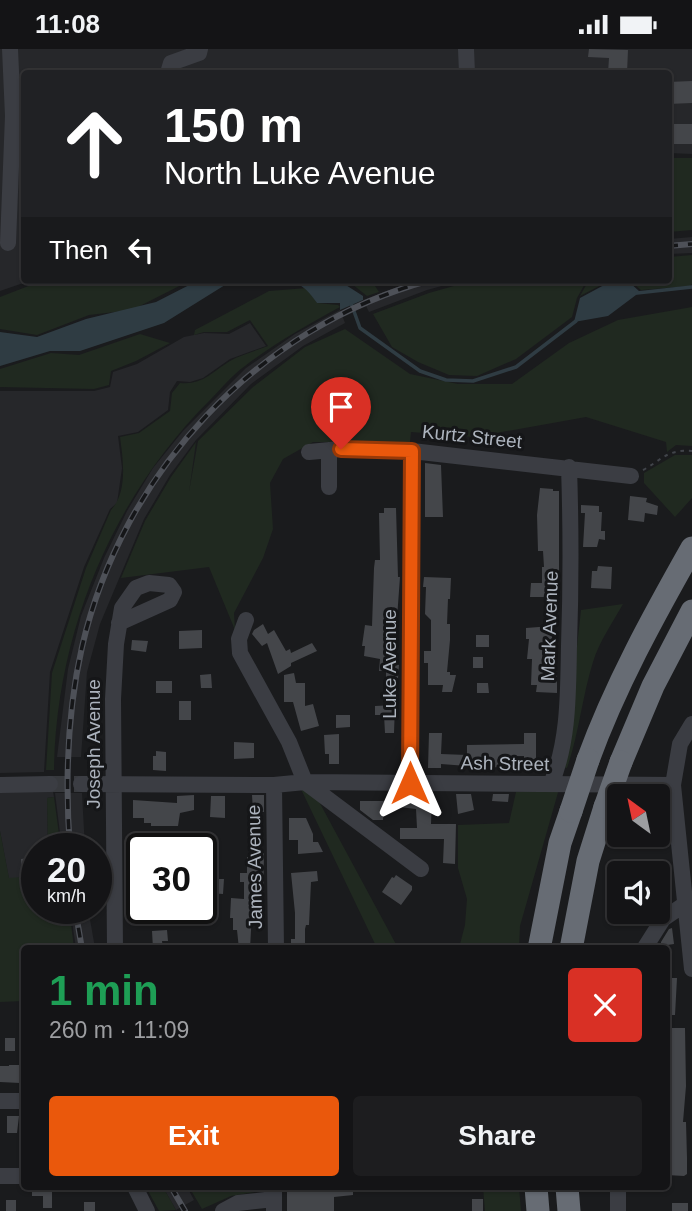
<!DOCTYPE html>
<html lang="en">
<head>
<meta charset="utf-8">
<style>
  :root { --surface:#141416; --page:#1d1d1f; --text:#f1f3f6; --muted:#9d9ea1; --line:#333335; --accent:#ea580c }
  body { margin:0; font-family:Helvetica,sans-serif; background:var(--page); color:var(--text); height:100vh; display:flex; flex-direction:column; font-size:26px; white-space:nowrap }
  * { box-sizing:border-box; margin:0 }
  p { font-size:23px; color:var(--muted) }
  .icon { flex:none; width:38px; height:38px; fill:none; stroke:currentColor; stroke-width:2; stroke-linecap:round; stroke-linejoin:round }
  .map { position:relative; flex:1; overflow:hidden }
  .sheet { position:absolute; left:21px; top:896px; width:649px; height:245px; display:flex; flex-direction:column; background:var(--surface); border-radius:7px; box-shadow:0 2px 5px #0004,0 0 0 2px var(--line) }
  .sheet>* { flex:none }
  .guide { position:absolute; left:21px; top:21px; width:651px; height:214px; border-radius:7px; box-shadow:0 2px 5px #0004,0 0 0 2px var(--line); background:#202124; color:#fff; overflow:hidden }
  .needle { width:46px; rotate:327deg }
  .tools { position:absolute; left:607px; top:735px; display:grid; gap:14px }
  .tools a { display:grid; place-items:center; width:63px; height:63px; border-radius:7px; background:var(--surface); box-shadow:0 2px 5px #0004,0 0 0 2px var(--line); font-size:35px }
  .speed { position:absolute; left:21px; top:784px; display:flex; gap:14px; font-size:35px; font-weight:700; text-align:center }
  .speed>* { display:grid; place-content:center; width:91px; height:91px; border-radius:50%; background:var(--surface); box-shadow:0 2px 5px #0004,0 0 0 2px var(--line); line-height:1 }
  .speed small { font-size:18px; font-weight:400 }
  .speed .limit { border:4px solid #111; border-radius:10px; background:#fff; color:#111 }
  .pin { position:absolute; display:grid; place-items:center; width:60px; height:60px; color:#fff; margin:-72px -30px; border-radius:50% 50% 50% 0; rotate:-45deg; box-shadow:0 0 7px #0007 }
  .pin .icon { rotate:45deg }
  .me { position:absolute; width:77px; margin:-38px; rotate:0deg; stroke-linejoin:round; filter:drop-shadow(0 0 5px #0008) }
  .turn { display:flex; align-items:center; gap:24px; height:147px; padding:0 28px; font-size:32px }
  .turn .icon { width:91px; height:91px; stroke-width:2.5 }
  .turn b { display:block; font-size:49px; line-height:60px }
  .then { display:flex; align-items:center; height:66px; padding:0 28px; background:#0003; gap:14px; font-size:26px }
  .round { display:grid; place-items:center; flex:none; width:74px; height:74px; border-radius:7px; background:var(--page) }
  .overview { display:flex; align-items:center; justify-content:space-between; height:119px; padding:0 28px }
  h1 { font-size:42px; font-weight:700; line-height:52px; color:#1e9e55 }
  .button { display:flex; gap:14px; margin-top:auto; padding:14px 28px }
  .button a { flex:1; height:80px; border-radius:7px; background:var(--accent); color:#fff; font-size:28px; font-weight:700; line-height:80px; text-align:center }
  .button a+a { background:var(--page); color:var(--text) }
  .status { display:flex; justify-content:space-between; align-items:center; height:49px; padding:0 35px; background:var(--surface); direction:ltr }
  .status svg { height:19px; fill:currentColor }
  .map>svg:first-child { display:block }
</style>
</head>
<body>
<div class="status"><b>11:08</b><svg viewBox="0 0 49 12"><path d="M0 12V9h3v3zM5 12V6h3v6zM10 12V3h3v9zM15 12V0h3v12zM26 1h20v11H26zM47 4h2v5h-2z"/></svg></div>
<div class="map">
<svg width="692" height="1162" viewBox="0 0 692 1162">
  <rect width="100%" height="100%" fill="#1a1b1d"/>
  <path fill="#26272a" d="M0 0H466V24H24V231H32L0 242Z
    M472 0H692V105L669 104 668 24H473Z
    M692 188V204L669 205V190Z
    M416 231H464L427 241 369 263 363 251Z
    M340 261 345 274 303 297 251 335 196 391 170 426 144 470 100 575 87 623 81 708H57L68 620 81 567 104 509 127 462 153 419 183 382 246 319 295 285Z
    M250 274 266 297 230 310 203 329 190 333 177 332 170 343 168 361 138 383 118 387 122 419 117 454 110 460 84 518 50 623 44 723 0 724V342H94L110 338 113 323 137 315 184 288 204 284 229 285Z
    M0 742H53L54 748 47 749 48 800H37V827L9 830 0 782Z
    M55 744H82L85 800H62Z
    M70 859H88L95 899H76Z
    M163 1138H187L194 1151 176 1161Z"/>
  <path fill="#202920" d="M668 109H692V181L669 183Z
    M692 206V235L690 237 641 241 629 231H668L669 208Z
    M44 231H191L132 261 89 266 37 286 0 280V248Z
    M347 231H371L379 243 367 247Z
    M475 231H587L577 249 572 268 516 310 477 327 449 326 418 313 392 298 373 265 429 244Z
    M589 231H617L605 234 580 247Z
    M307 239 317 254 338 256 340 258C307 276 275 294 245 317 232 326 222 339 211 350 113 447 56 583 54 721H46L52 624 86 519 111 461C128 443 123 410 120 388L139 384 170 362 172 344 180 334C203 336 212 323 230 312 242 305 256 302 268 297L250 271 227 283H204L194 286 195 281 269 242Z
    M692 258V397L676 396 667 403 666 393 586 368 474 388 411 383 410 393H313L283 410 270 434 273 480 263 509 234 564 235 581 209 518 121 529 145 472 171 428 196 393 189 443 198 392 253 338 305 298 345 280 410 325 458 335H512L569 294 618 271Z
    M140 285 170 294 136 312 111 322 109 336 94 340 0 338V320L51 304 79 306Z
    M675 406H692V449L675 468 644 434V424Z
    M623 555C613 573 599 593 593 613 582 648 579 685 567 719L561 718 567 688 581 561Z
    M300 738 316 747 398 899H377Z
    M559 740 520 877 519 899H459L465 876 467 850 458 819V776L509 774 516 743Z
    M54 748 61 800H48L47 749Z
    M0 782 9 829 37 827V859H69L74 899 24 900V952L0 953Z
    M146 1138H163L176 1161 159 1162Z
    M189 1138H266L261 1142 231 1147 202 1160Z
    M483 1138H519L521 1162H485Z"/>
  <path fill="#2f3c43" d="M199 231H233L164 274 80 302H50L0 317V283L37 288 86 270 156 253Z
    M269 231H338L363 247V251L340 261V254H317C301 231 295 233 269 231Z
    M621 231H627L640 243 608 267 574 273 580 249 606 235Z"/>
  <g fill="none" stroke-linecap="round" stroke-linejoin="round">
    <path stroke="#2f3c43" stroke-width="3.5" d="M637 244 692 238
      M351 254 360 279 420 322 446 331 473 332 516 318 576 272"/>
  </g>
  <path fill="#44464a" d="M589 0 628 1 627 24H608L609 9 588 8Z
    M692 32V54L668 55V33Z
    M668 75H692V95H668Z
    M21 123H24V161H20Z
    M425 414 441 416 443 468H425Z
    M540 439 553 440V442H559V527H553L552 548H530L531 534H542V518H544L543 502H538L537 466Z
    M630 447 647 449 646 453 658 457 657 466 645 464 644 473 628 471Z
    M581 456 599 457V463H602L601 482H605V491L599 490 597 498H583L585 464H581Z
    M384 459H396L398 528H400L396 583 395 615 399 616 398 629H386V622H379L380 610 364 607 365 597H362L365 576 372 577 374 519 375 511H380L379 464H384Z
    M598 517 612 518 611 540 591 539 592 522H597Z
    M424 528 451 529 450 550H448L447 575H450V591L447 623H450V626H456L452 643H442L443 636H428V614H424V602H431V571L425 565 426 538H423Z
    M263 575 268 585 274 581 286 602 290 600 291 604 312 594 317 602 291 614V617L278 625 267 594 262 597 252 585 254 581Z
    M552 577V592H544L542 611 557 614V644L536 643 537 636H531L532 610H527L529 590H526V579Z
    M202 581V599L179 600V582Z
    M476 586H489V598H476Z
    M132 591 148 592 146 603 131 601Z
    M473 608H483V619H473Z
    M294 624 296 634H305V657L313 655 319 677 301 682 293 653H284V626Z
    M211 625 212 639H201L200 626Z
    M156 632H172V644H156Z
    M477 634H488L489 644H477Z
    M179 652H191V671H179Z
    M395 656 394 684H385L384 666H375V657Z
    M336 666H350V678L336 679Z
    M429 684H442L441 705 467 706V696L524 695V684H536V712H524V707H504L505 718 467 719V717L441 715V719H428Z
    M339 685V715H329V705H325L324 686Z
    M234 693 254 694V709L234 710Z
    M156 702 166 703V722L153 721V707H156Z
    M402 744 432 747 431 775H456L455 815 443 814 444 790H400V779H417L416 760 399 758Z
    M456 745H471L474 761 458 765Z
    M493 745H509L508 753 492 752Z
    M194 746V761L180 764 178 777H151V774H144V769H133V751L177 754V747Z
    M252 746H264V763H253Z
    M211 747H225V769L210 768Z
    M360 752H384L383 771H373L360 761Z
    M289 769H306L313 785V793H318L323 803 298 805V791H289Z
    M176 785 191 787 189 800H175Z
    M252 803 264 804 263 862 252 863 250 900H239L237 881H233V869H230L231 849 244 850V833H240V824H247V808H252Z
    M37 808V822L22 824 21 810Z
    M317 822 318 832 311 833 309 876H306L305 880V900H291V890H295V864L291 824Z
    M396 826 412 837V841L401 856 382 843 392 828 394 829Z
    M209 830H224L223 845 208 844Z
    M142 859H164V868H142Z
    M672 879 674 895 661 897V893L669 880Z
    M167 881 168 892H162L163 900H153L152 882Z
    M667 929H677L675 966H667Z
    M669 979H685L686 1037 683 1073H686L687 1109V1125L684 1127 667 1126V1073H669V1051L667 999Z
    M5 989H15V1002H5Z
    M9 1016H21L20 1034 0 1033V1017H9Z
    M7 1067H19L17 1084H7Z
    M32 1138H52V1159H43V1147H32Z
    M287 1138H353V1146L334 1148V1162H287Z
    M472 1150H483V1162H472Z
    M6 1151H16V1162H6Z
    M84 1153H95V1162H84Z
    M672 1154H688V1162H672Z"/>
  <g fill="none" stroke-linecap="round" stroke-linejoin="round">
    <path stroke="#37393d" stroke-width="16" stroke-dasharray="16 8" stroke-linecap="butt" d="M50 735H81"/>
    <path stroke="#41444a" stroke-width="2" stroke-dasharray="3.5 5" stroke-linecap="butt" d="M643 421C662 411 667 400 692 402"/>
    <path stroke="#3b3d43" stroke-width="16" d="M466 0 467 24
      M168 24 171 14 199 4 200 0
      M8 194 13 67 10 0
      M309 403 341 400 412 402 631 427
      M329 438V401
      M246 571 239 590 240 604 289 693 305 733 421 820
      M410 734 412 402
      M81 735 274 736 305 733 673 736 692 920
      M551 735C569 692 568 644 569 597 571 537 571 478 569 418
      M0 736 50 735
      M274 736 276 900
      M673 736 680 695 692 675
      M115 900 113 650 116 595 122 559 136 539 149 534 169 536 174 543 170 551 119 574
      M644 900 663 870 685 855
      M0 1052H24
      M0 1127H24
      M135 1138 147 1162
      M618 1138V1162
      M223 1162 238 1154 274 1150
      M274 1162V1138"/>
    <path stroke="#676c74" stroke-width="23" d="M588 711C615 637 653 568 692 499
      M621 713 653 637 692 562
      M539 900 560 794 571 762
      M571 900 588 812 605 758
      M536 1138 538 1162
      M567 1138 569 1162"/>
    <defs>
      <path id="rail" d="M668 197 692 195
        M70 800C65 733 67 664 82 598 122 424 258 277 431 231
        M75 859 82 900
        M171 1138 185 1162"/>
    </defs>
    <use href="#rail" stroke="#4e5158" stroke-width="6"/>
    <use href="#rail" stroke="#151618" stroke-width="3.5" stroke-dasharray="10" stroke-linecap="butt"/>
    <path stroke="#676c74" stroke-width="23" d="M605 758 621 713
      M571 762 588 711"/>
  </g>
  <g fill="none" stroke-linecap="round" stroke-linejoin="round">
    <defs>
      <path id="route" d="M341 400 412 402 410 734"/>
    </defs>
    <use href="#route" stroke="#983908" stroke-width="18"/>
    <use href="#route" stroke="#ea580c" stroke-width="12"/>
  </g>
  <g text-anchor="middle" stroke-width="6" stroke-linejoin="round" paint-order="stroke">
    <g font-size="19" fill="#acb3bd" stroke="#151618">
      <text transform="translate(472 387) rotate(6)" y="7">Kurtz Street</text>
      <text transform="translate(549 577) rotate(-88)" y="7">Mark Avenue</text>
      <text transform="translate(389 615) rotate(-90)" y="7">Luke Avenue</text>
      <text transform="translate(93 695) rotate(-90)" y="7">Joseph Avenue</text>
      <text transform="translate(505 714) rotate(1)" y="7">Ash Street</text>
      <text transform="translate(254 818) rotate(-91)" y="7">James Avenue</text>
    </g>
  </g>
</svg>
<div class="tools">
<a><svg class="needle" viewBox="-14 -14 28 28"><path d="M0-13l5 13h-10z" fill="#e53935"/><path d="M0 13l5-13h-10z" fill="#9d9ea1"/></svg></a>
<a><svg class="icon" aria-label="sound" viewBox="0 0 24 24"><path d="M4 9h4l5-4v14l-5-4H4zM17 9q2 3 0 6"/></svg></a>
</div>
<div class="speed"><div>20<small>km/h</small></div><div class="limit">30</div></div>
<div class="pin" style="left:341px;top:400px;background:#d93025"><svg class="icon" aria-label="arrive" viewBox="0 0 24 24"><path d="M6 21V4h12l-3 4 3 4H6"/></svg></div>
<svg class="me" style="left:410px;top:734px" viewBox="-20 -20 40 40"><path d="M0-17L14 15 0 8-14 15z" fill="#ea580c" stroke="#fff" stroke-width="4"/></svg>
<div class="guide">
<div class="turn"><svg class="icon" aria-label="ahead" viewBox="0 0 24 24"><path d="M12 20V5M6 11l6-6 6 6"/></svg><div><b>150 m</b>North Luke Avenue</div></div>
<div class="then">Then<svg class="icon" aria-label="left" viewBox="0 0 24 24"><path d="M17 20v-9H6M10 6l-5 5 5 5"/></svg></div>
</div>
<section class="sheet">
<div class="overview"><div><h1>1 min</h1><p>260 m · 11:09</p></div><a class="round" style="background:#d93025;color:#fff"><svg class="icon" aria-label="close" viewBox="0 0 24 24"><path d="M6 6l12 12M18 6L6 18"/></svg></a></div>
<div class="button"><a>Exit</a><a>Share</a></div>
</section>
</div>
</body>
</html>
